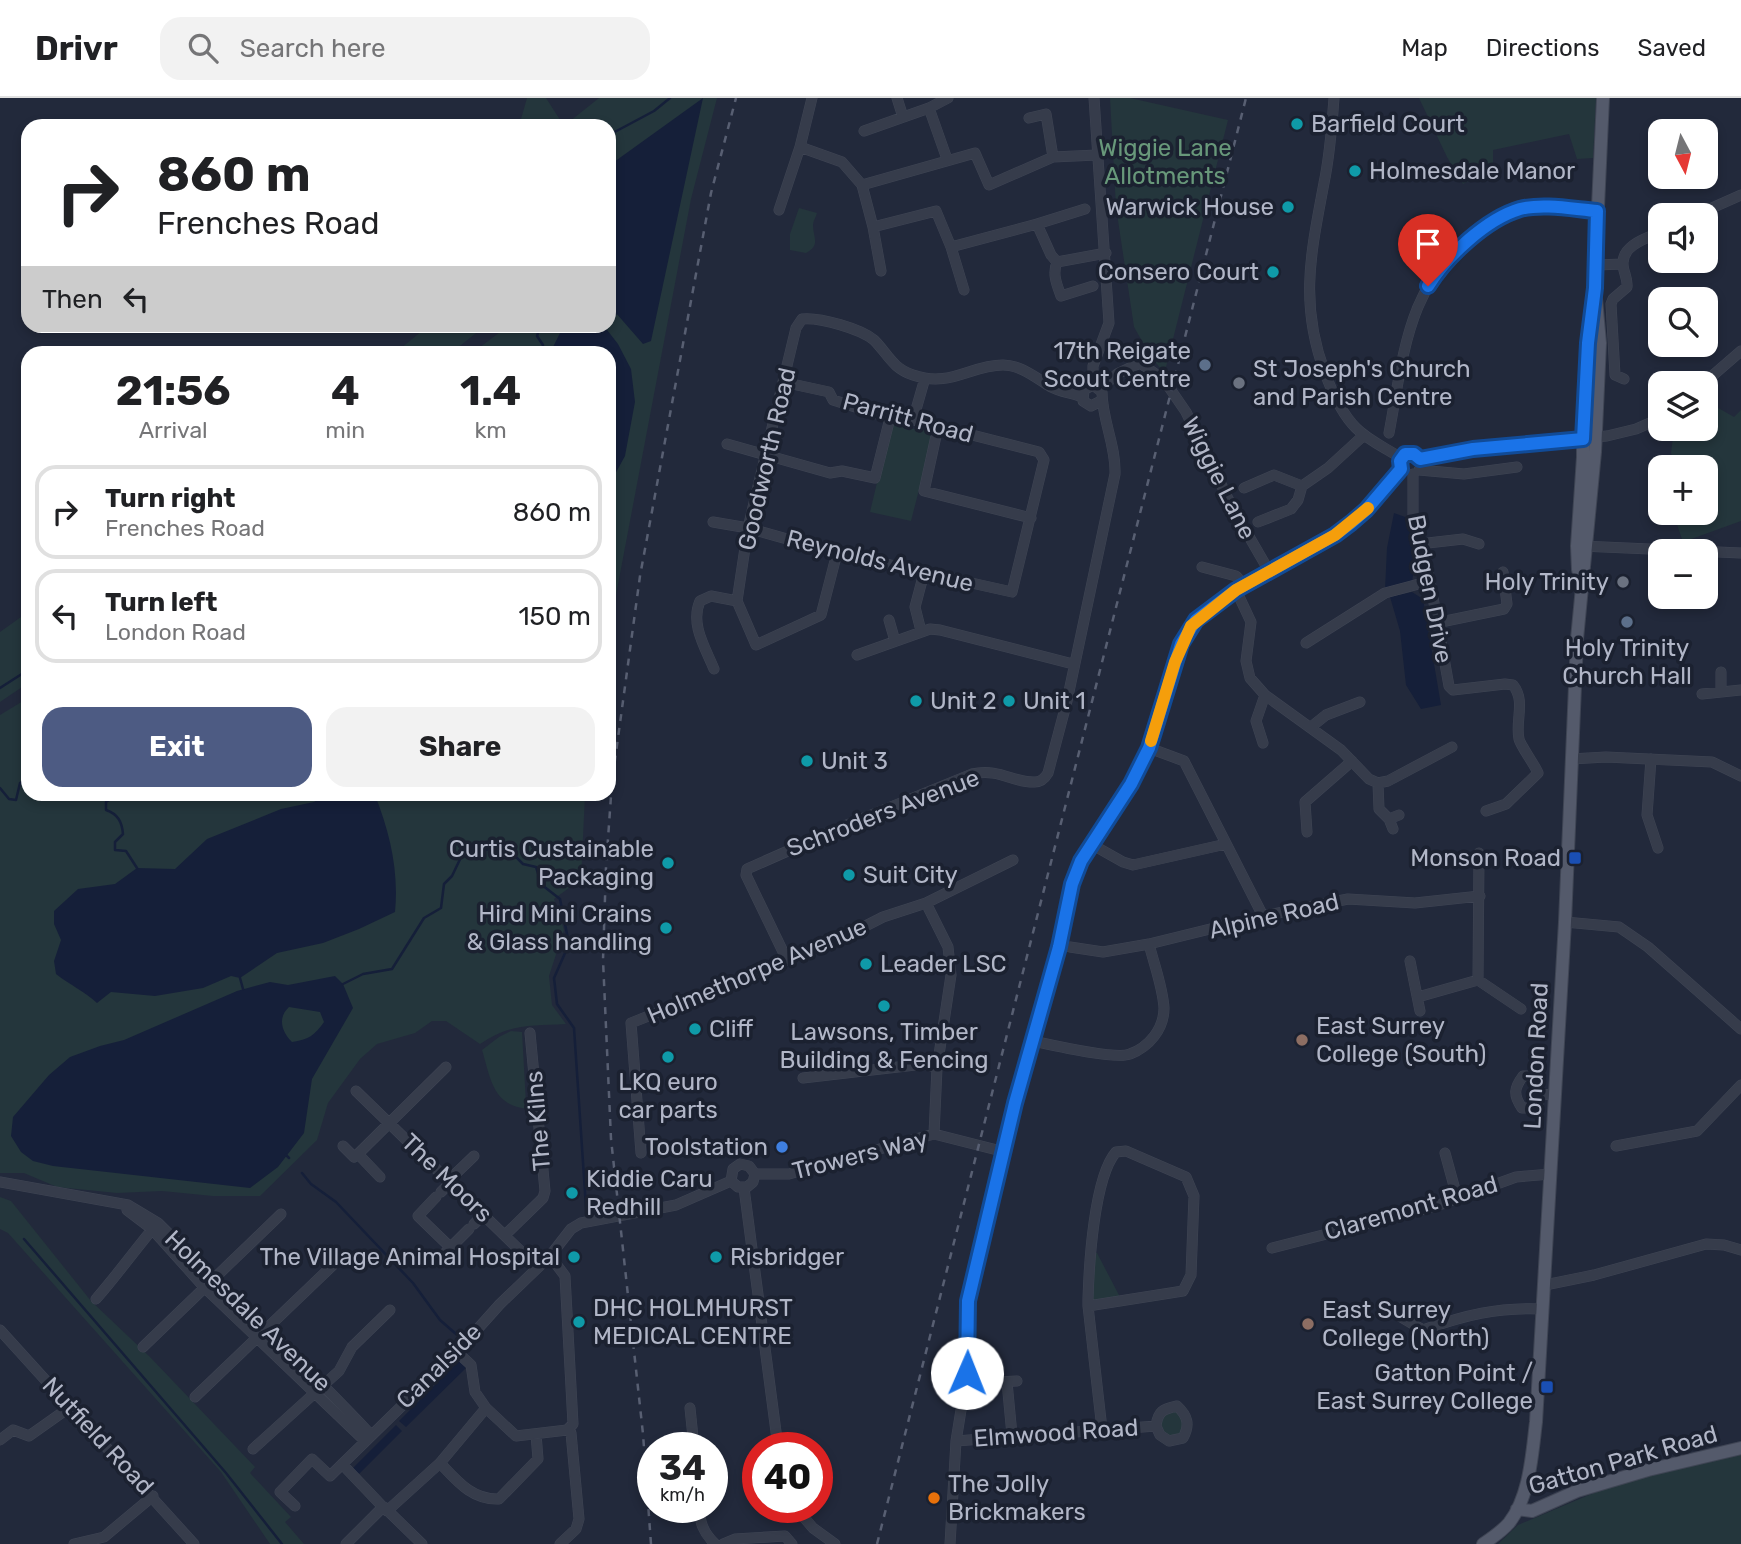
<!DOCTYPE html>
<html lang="en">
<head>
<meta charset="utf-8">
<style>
  :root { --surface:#fff; --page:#f2f2f2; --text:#202124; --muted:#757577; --line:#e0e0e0; --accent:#4d5b83 }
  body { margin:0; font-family:Rubik,sans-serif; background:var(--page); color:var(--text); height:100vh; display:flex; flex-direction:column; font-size:26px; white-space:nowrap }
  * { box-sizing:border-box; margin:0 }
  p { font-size:23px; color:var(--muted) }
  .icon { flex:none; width:38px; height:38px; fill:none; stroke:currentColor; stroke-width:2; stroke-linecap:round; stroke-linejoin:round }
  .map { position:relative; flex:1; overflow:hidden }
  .panel { position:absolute; left:21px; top:248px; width:595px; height:455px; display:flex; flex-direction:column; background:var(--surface); border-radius:21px; box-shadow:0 4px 10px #0003 }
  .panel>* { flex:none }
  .hud { position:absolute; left:21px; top:21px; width:595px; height:214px; border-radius:21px; box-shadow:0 4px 10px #0003; background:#fff; color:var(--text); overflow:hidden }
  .needle { width:46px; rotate:173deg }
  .fabs { position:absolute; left:1648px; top:21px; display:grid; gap:14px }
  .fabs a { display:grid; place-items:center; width:70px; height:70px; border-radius:14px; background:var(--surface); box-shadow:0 4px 10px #0003; font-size:35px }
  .speed { position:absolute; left:637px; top:1334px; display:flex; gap:14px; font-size:35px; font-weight:700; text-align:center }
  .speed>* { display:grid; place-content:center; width:91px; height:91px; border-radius:50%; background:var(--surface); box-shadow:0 4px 10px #0003; line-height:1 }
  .speed small { font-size:18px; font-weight:400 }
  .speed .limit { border:10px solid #d22; background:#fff; color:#111 }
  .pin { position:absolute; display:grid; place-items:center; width:60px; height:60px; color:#fff; margin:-72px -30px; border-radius:50% 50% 50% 0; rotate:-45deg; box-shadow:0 0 7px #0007 }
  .pin .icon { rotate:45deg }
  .me { position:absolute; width:77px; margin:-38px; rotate:1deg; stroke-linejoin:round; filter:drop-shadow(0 0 5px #0008) }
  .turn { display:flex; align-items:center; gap:24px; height:147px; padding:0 21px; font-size:32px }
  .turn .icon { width:91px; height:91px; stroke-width:2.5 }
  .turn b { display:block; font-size:49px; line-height:60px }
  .then { display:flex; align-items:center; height:66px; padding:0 21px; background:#0003; gap:14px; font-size:26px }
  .eta { display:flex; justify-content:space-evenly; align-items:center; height:119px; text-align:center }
  .eta b { font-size:42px; font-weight:700; line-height:49px }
  .cta { display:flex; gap:14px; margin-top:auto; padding:14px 21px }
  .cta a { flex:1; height:80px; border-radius:21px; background:var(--accent); color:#fff; font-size:28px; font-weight:700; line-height:80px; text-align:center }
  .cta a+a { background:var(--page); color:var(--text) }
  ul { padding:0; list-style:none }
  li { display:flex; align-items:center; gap:21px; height:94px; margin:0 14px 10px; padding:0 7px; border:4px solid var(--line); border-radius:21px }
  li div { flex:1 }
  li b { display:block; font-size:26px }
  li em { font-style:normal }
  header { display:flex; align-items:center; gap:42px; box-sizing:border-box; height:98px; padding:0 35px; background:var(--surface); border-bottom:2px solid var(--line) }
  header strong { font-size:33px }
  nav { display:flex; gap:38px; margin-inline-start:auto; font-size:24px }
  .search { width:490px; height:63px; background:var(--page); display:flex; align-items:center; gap:18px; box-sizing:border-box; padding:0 24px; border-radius:21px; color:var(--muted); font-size:26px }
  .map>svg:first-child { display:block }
</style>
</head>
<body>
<header>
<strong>Drivr</strong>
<div class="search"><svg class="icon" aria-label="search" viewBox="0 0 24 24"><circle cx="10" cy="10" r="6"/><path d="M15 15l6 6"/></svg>Search here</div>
<nav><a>Map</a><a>Directions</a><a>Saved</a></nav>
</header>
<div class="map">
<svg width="1741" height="1446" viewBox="0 0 1741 1446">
  <rect width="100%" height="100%" fill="#22293b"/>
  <path fill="#24363c" d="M527 0H546L564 28 599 0H717L691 101 609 534V256H471L508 228H609V28H519Z
    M1110 0H1130L1228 22 1165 273 1160 270 1150 257 1134 229 1116 109Z
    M1419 0H1596L1593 60 1577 61 1569 36 1493 52V71L1463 86 1447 59Z
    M799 110 817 115C816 119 813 123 813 127 813 140 821 147 806 155L790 152V136Z
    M428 228H485L451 255H395Z
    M1706 303 1734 319 1741 312V423L1683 444 1673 415H1706V369H1676L1671 355 1674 331H1706Z
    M895 324 902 325 912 331 927 330 933 337 911 423 870 414 891 326Z
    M28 514V585L0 604V534Z
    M28 600V696L585 697 581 781 554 801 564 832 549 878 552 907 566 926C531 928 511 925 480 946L446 923H432L415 935 377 946 360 961 328 1005 317 1042 260 1098H213L162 1093 117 1095 57 1089 24 1075H0V617Z
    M511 933 522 934 526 1006 530 1008V1011C493 1009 491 982 482 952L499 939Z
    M0 1099 11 1103 91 1203 150 1259 255 1369 250 1375 291 1419 285 1424 304 1446H270L221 1374 8 1135 0 1131Z
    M1092 1155H1097L1120 1199 1092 1203Z
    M1172 1313 1178 1314 1184 1319 1181 1337 1172 1339 1165 1336 1161 1326 1165 1316Z
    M1741 1350V1446H1498L1518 1427 1648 1372Z"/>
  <path fill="#151f39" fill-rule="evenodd" d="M703 0 651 243 643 246 609 207V164L611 163 614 145 609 130V71L614 64Z
    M560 228H604L618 246 631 271 635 304 625 358 614 378 609 379V256L550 255 561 233Z
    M1394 415 1408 420 1415 464 1412 484 1385 491 1387 450Z
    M1412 494 1423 501 1441 607 1421 611 1406 587 1400 533 1390 499Z
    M327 696 375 697C390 735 399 773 395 814L359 831 323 845 277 855 240 880 231 878 203 890 155 898 111 894 97 905C84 893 70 887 56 876L54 863 61 842 54 826V813L78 791 115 786 137 770 175 771 207 741 281 711 314 704Z
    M335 878 343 886 353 910 312 981 304 1035 278 1069 250 1090 53 1068 33 1063 21 1054 11 1038 13 1019 49 977 70 959 100 948 124 942 237 893 270 884 288 887ZM289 909 320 914 324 924C315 937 308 942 292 944 282 934 277 920 289 909Z
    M459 1263 466 1270 406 1329 399 1323Z
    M396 1327 402 1333 359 1376 353 1370Z"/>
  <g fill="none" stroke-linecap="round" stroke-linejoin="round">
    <path stroke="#151f39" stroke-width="2.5" d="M609 37 654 13 670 0
      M613 220 616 215
      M609 226 611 223
      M538 256 542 254 543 247 537 238 539 232 544 228
      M0 590 28 572
      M0 690 9 701 16 702 20 685 28 680
      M118 696 106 704V712C118 716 122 724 123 736L115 744V752L126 753 137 770
      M240 880 243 891
      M343 886 363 876 392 871 424 820 441 810 444 786 452 778 463 755 506 749 523 766 536 769 542 787 560 801 569 846 554 880 557 906 574 930 586 1109
      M286 1057 289 1060
      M302 1075 311 1086 336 1104 413 1185 440 1222 456 1236
      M24 1141 226 1375 282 1446"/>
    <defs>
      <path id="minor" d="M897 0 903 19
        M1334 0C1332 28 1330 57 1324 85 1311 155 1299 205 1325 275 1332 294 1341 315 1356 330 1369 343 1386 350 1401 360
        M929 10 947 61
        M1029 20 1046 16 1053 59
        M864 33 929 10 948 0
        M800 49 842 64 862 87 975 55 989 87 1053 59 1097 57
        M862 87 873 129 936 113 951 149 1037 126 1051 157 1057 164 1106 155
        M779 112 800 49 812 0
        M1696 117 1741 97
        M1037 126 1085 111
        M873 129 881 173
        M951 149 964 192
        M1057 164C1052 176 1057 187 1061 198L1093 188
        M1596 167 1623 166
        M1624 281 1615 277 1611 206 1613 201 1627 189C1628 180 1623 174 1623 166 1622 147 1647 140 1661 134
        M1704 285 1741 253
        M1093 287V268L1109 225 1094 0
        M1093 287 1084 292 1083 303 1091 308 1101 303
        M1100 291 1117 276 1140 265 1164 282 1186 314 1232 409 1269 473
        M913 322 925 280
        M938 329 924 393 1031 420
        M1389 335C1404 256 1407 182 1480 133 1493 125 1507 114 1523 111 1546 106 1573 111 1597 112
        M727 346 830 375 842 373 875 380 890 320
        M1401 360C1408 354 1414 354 1420 361
        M1420 361 1473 350 1607 338 1636 331 1661 320
        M1419 372 1464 376 1517 369
        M1413 376V420L1430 483 1449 588 1453 592 1505 586 1513 587C1526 603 1515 623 1519 641 1520 647 1535 667 1538 675L1506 706 1486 713
        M1244 390 1274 377 1302 388
        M713 424 748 430 837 455 1012 494 1044 362 1039 354 913 322 890 320 833 302 829 294 783 284
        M1258 424 1291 411 1298 402 1302 388 1328 370 1364 337
        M1419 446 1463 441 1479 446
        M1581 448 1741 455
        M1202 469 1236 478 1244 487
        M1236 492 1251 524 1246 563 1250 580 1265 597 1341 652 1369 681 1378 685 1388 683 1452 649
        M737 503 756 547 821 517 837 455
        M889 522 895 543
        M1436 525 1504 511 1507 506 1503 474
        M921 533 915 509 924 475
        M1306 545 1385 495 1430 483
        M857 557 930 531 940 532 1073 566
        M714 571C705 549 690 526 700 503L711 498 737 503 748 430 796 230 802 221C820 219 861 231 874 242 888 256 892 270 913 277 950 290 970 267 1003 267 1021 267 1036 280 1051 289 1060 294 1072 295 1082 299
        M1721 574V593
        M1702 596 1741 592
        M1311 629 1326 617 1360 604
        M1263 645 1256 623 1265 597
        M1149 650 1184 663 1263 818
        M1571 661 1606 659 1712 664 1741 678
        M1651 661 1647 717 1658 750
        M1378 685 1379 711 1389 721 1393 731
        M1389 721 1399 717
        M1307 734 1305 704 1352 663
        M1091 746 1123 764 1133 767 1226 746
        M926 805 948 849 951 877 937 970 934 1036
        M1565 824 1619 829 1648 849 1741 931
        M1070 849 1103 854 1149 846 1263 818 1348 801 1415 805 1480 798
        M787 862 746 777 747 771 849 726 972 676C1000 670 1013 685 1035 684 1041 684 1045 680 1048 675L1067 603 1115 376C1116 347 1102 322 1102 294L1093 287
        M1410 863 1420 913
        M1478 882 1479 755
        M1418 899 1478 882 1521 911
        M1033 943C1052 947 1116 962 1130 956 1149 949 1164 931 1164 910 1163 890 1154 866 1149 846
        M803 980 924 966 937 970
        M356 993 537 1169
        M1539 997 1538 1010H1522C1513 997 1514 990 1523 978H1538L1539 997 1555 996
        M343 1048 354 1059 358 1056
        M1616 1048 1697 1033 1741 987
        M641 1055 631 925 842 840 883 819 926 805 1013 762
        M1445 1055 1457 1099
        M755 1076H789L934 1036 1005 1054
        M380 1079 358 1056 446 969
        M449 1082 474 1058
        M731 1083 733 1071 740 1066 749 1068 755 1076
        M731 1083 738 1089H747L753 1084 755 1076
        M0 1084 128 1107 158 1125C229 1196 303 1264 371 1337
        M744 1090 778 1349
        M441 1094 451 1084
        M436 1099 418 1118 450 1149
        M127 1112 152 1131 204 1189 365 1343
        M474 1126 484 1116
        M505 1137 543 1100 545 1093 530 935
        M1272 1150 1436 1108 1516 1079 1551 1076
        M444 1156 469 1131
        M1545 1187 1594 1177 1706 1146 1724 1147 1741 1152
        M96 1201C117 1177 135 1152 155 1128
        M1088 1208 1183 1193 1191 1177 1194 1098 1186 1079 1126 1053 1116 1054C1094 1079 1089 1167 1088 1201V1208L1102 1331
        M1396 1216 1423 1232C1465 1217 1498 1209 1543 1211
        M0 1232 194 1446
        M143 1249 281 1116
        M457 1254 471 1267 475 1294 486 1310 516 1338 567 1332 573 1326 565 1178 550 1158
        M997 1284 1017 1283
        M1007 1284 1012 1337
        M195 1299 333 1167
        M690 1310 694 1349
        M0 1342 13 1332 29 1338 70 1309
        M956 1343 1156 1328 1160 1337 1169 1343 1183 1340C1190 1327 1188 1318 1177 1308 1163 1311 1158 1313 1156 1328
        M253 1351 339 1273 352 1249 390 1212
        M440 1365C457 1383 472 1402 499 1401L538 1361 536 1336
        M342 1366 383 1409 346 1446
        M295 1408 280 1394 312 1361 330 1378 457 1254 500 1206 550 1158 571 1131 581 1125 676 1107 731 1083
        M384 1409 422 1446
        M699 1409C700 1425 703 1434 715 1446
        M795 1409 813 1430 835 1446
        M387 1413 440 1365 486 1310
        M74 1446 104 1439 153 1398
        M560 1446 576 1431 579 1421 571 1335 567 1332
        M723 1446 735 1441 785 1438 792 1446
        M950 1446 956 1343 967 1275 968 1203 1005 1054 1015 1005 1059 849 1072 786 1081 763 1131 686 1149 650 1175 564 1191 528 1244 487 1335 437 1366 412 1401 371"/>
      <path id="major" d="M1594 196 1603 0
        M1578 472 1577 448 1583 359V323L1592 218
        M1517 1411 1532 1413 1577 1393 1648 1372 1741 1350
        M1483 1446C1492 1440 1502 1433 1509 1425 1530 1398 1532 1356 1536 1324L1565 824 1577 541 1595 354 1600 245 1595 190"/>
    </defs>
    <use href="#minor" stroke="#3f4554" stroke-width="11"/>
    <use href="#major" stroke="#3f4554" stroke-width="14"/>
    <use href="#minor" stroke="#363c4b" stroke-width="10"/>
    <use href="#major" stroke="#545a6b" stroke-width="12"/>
    <path stroke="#585f72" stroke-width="2.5" stroke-dasharray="7 7" stroke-linecap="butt" d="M651 1446 643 1336 611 1041 603 862 606 769 612 684 640 478 711 95 736 0
      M877 1446 1246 0"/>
  </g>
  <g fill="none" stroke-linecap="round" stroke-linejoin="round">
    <defs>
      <path id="route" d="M967 1275 968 1203 1015 1005 1059 849 1072 786 1081 763 1131 686 1149 650 1181 546 1196 522 1236 492 1335 437 1351 425 1366 412 1401 371 1400 363 1405 356H1414L1420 361 1473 351 1583 341 1588 245 1595 190 1597 113C1573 111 1543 105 1520 111 1486 121 1446 159 1428 188"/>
    </defs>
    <use href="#route" stroke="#114b97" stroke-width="18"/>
    <use href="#route" stroke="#1a73e8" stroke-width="12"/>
    <path stroke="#f59e0b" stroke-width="12" d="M1151 643 1175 564 1191 528 1236 492 1335 437 1368 410"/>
  </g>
  <g fill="#0f9aa8" stroke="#1b2130" stroke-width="2.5">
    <circle cx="1297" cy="26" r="7"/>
    <circle cx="1355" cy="73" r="7"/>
    <circle cx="1288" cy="109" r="7"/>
    <circle cx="1273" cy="174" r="7"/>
    <circle cx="916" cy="603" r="7"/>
    <circle cx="1009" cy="603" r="7"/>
    <circle cx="807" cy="663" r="7"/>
    <circle cx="668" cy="765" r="7"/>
    <circle cx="849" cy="777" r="7"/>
    <circle cx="666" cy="830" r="7"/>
    <circle cx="866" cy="866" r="7"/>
    <circle cx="884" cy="908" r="7"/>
    <circle cx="695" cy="931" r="7"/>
    <circle cx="668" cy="959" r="7"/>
    <circle cx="572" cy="1095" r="7"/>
    <circle cx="574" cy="1159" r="7"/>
    <circle cx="716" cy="1159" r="7"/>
    <circle cx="579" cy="1224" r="7"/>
  </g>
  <g fill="#5c6f8a" stroke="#1b2130" stroke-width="2.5">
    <circle cx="1205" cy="267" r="7"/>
    <circle cx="1627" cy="524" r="7"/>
  </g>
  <g fill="#6b7280" stroke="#1b2130" stroke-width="2.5">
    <circle cx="1239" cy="285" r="7"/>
    <circle cx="1623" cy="484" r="7"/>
  </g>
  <g fill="#1a4fb4" stroke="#1b2130" stroke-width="2.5">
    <rect x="1568" y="753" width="14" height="14" rx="3.5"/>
    <rect x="1540" y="1282" width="14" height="14" rx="3.5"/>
  </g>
  <g fill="#8d6e63" stroke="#1b2130" stroke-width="2.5">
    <circle cx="1302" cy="942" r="7"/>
    <circle cx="1308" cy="1226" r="7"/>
  </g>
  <circle fill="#3f7fe0" stroke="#1b2130" stroke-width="2.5" cx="782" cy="1049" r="7"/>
  <circle fill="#e8710a" stroke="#1b2130" stroke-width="2.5" cx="934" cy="1400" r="7"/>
  <g text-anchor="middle" stroke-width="7" stroke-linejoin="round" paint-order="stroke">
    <g font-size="24" fill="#b1b6c7" stroke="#1b2130" text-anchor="start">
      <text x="1311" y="34">Barfield Court</text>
      <text x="1369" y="81">Holmesdale Manor</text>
      <text x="1274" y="117" text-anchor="end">Warwick House</text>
      <text x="1259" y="182" text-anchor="end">Consero Court</text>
      <text x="1191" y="261" text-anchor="end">17th Reigate<tspan x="1191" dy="28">Scout Centre</tspan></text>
      <text x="1253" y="279">St Joseph's Church<tspan x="1253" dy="28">and Parish Centre</tspan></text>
      <text x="1609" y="492" text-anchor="end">Holy Trinity</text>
      <text x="1627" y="558" text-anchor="middle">Holy Trinity<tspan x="1627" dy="28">Church Hall</tspan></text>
      <text x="930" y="611">Unit 2</text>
      <text x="1023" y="611">Unit 1</text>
      <text x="821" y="671">Unit 3</text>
      <text x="654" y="759" text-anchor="end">Curtis Custainable<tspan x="654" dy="28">Packaging</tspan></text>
      <text x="1561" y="768" text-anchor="end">Monson Road</text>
      <text x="863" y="785">Suit City</text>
      <text x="652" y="824" text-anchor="end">Hird Mini Crains<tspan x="652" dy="28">&amp; Glass handling</tspan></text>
      <text x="880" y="874">Leader LSC</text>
      <text x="1316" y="936">East Surrey<tspan x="1316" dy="28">College (South)</tspan></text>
      <text x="709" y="939">Cliff</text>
      <text x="884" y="942" text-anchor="middle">Lawsons, Timber<tspan x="884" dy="28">Building &amp; Fencing</tspan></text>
      <text x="668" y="992" text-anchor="middle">LKQ euro<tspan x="668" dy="28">car parts</tspan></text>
      <text x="768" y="1057" text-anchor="end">Toolstation</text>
      <text x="586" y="1089">Kiddie Caru<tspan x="586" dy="28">Redhill</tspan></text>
      <text x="560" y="1167" text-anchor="end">The Village Animal Hospital</text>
      <text x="730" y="1167">Risbridger</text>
      <text x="593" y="1218">DHC HOLMHURST<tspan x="593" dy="28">MEDICAL CENTRE</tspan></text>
      <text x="1322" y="1220">East Surrey<tspan x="1322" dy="28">College (North)</tspan></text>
      <text x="1533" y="1283" text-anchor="end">Gatton Point /<tspan x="1533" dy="28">East Surrey College</tspan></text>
      <text x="948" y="1394">The Jolly<tspan x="948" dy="28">Brickmakers</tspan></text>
    </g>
    <g font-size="24" fill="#68987a" stroke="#1b2130">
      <text x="1165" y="58">Wiggie Lane<tspan x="1165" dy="28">Allotments</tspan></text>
    </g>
    <g font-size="24" fill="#b1b6c7" stroke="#1b2130">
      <text transform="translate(908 320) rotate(15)" y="8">Parritt Road</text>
      <text transform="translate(767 361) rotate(-77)" y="8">Goodworth Road</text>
      <text transform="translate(1219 380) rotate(63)" y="8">Wiggie Lane</text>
      <text transform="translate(880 463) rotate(14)" y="8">Reynolds Avenue</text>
      <text transform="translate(1430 491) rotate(79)" y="8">Budgen Drive</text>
      <text transform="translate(883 715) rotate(-21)" y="8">Schroders Avenue</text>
      <text transform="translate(1274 818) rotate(-13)" y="8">Alpine Road</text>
      <text transform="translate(757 873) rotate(-23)" y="8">Holmethorpe Avenue</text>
      <text transform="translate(1536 958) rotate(-87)" y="8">London Road</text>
      <text transform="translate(538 1023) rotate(-95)" y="8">The Kilns</text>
      <text transform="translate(860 1057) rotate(-14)" y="8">Trowers Way</text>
      <text transform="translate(447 1080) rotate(44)" y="8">The Moors</text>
      <text transform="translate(1411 1110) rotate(-16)" y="8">Claremont Road</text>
      <text transform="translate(248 1213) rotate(44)" y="8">Holmesdale Avenue</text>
      <text transform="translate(439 1268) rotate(-45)" y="8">Canalside</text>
      <text transform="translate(1056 1335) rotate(-4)" y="8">Elmwood Road</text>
      <text transform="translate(98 1338) rotate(47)" y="8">Nutfield Road</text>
      <text transform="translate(1623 1362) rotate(-16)" y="8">Gatton Park Road</text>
    </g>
  </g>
</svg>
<div class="fabs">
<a><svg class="needle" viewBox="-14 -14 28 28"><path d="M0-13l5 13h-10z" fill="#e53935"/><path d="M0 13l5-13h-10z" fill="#757577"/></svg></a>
<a><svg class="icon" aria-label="sound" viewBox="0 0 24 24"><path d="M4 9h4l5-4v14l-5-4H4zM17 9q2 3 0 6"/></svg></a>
<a><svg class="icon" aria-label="search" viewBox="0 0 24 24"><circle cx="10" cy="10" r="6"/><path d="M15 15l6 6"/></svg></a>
<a><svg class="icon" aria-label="layers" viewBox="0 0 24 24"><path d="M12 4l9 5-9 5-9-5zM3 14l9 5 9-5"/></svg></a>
<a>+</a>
<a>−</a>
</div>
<div class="speed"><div>34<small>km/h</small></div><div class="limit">40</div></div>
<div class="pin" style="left:1428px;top:188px;background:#d93025"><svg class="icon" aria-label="arrive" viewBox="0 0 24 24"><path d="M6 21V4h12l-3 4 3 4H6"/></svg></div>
<svg class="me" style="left:967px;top:1275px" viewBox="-20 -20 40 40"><circle r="19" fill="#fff"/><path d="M0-13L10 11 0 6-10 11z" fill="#1a73e8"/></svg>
<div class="hud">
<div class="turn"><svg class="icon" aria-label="right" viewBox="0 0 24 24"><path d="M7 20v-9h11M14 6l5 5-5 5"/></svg><div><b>860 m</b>Frenches Road</div></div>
<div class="then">Then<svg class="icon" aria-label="left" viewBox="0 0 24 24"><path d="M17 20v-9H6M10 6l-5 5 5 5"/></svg></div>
</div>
<section class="panel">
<div class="eta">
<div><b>21:56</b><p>Arrival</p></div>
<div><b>4</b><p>min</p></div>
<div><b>1.4</b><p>km</p></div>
</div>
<ul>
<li><svg class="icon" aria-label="right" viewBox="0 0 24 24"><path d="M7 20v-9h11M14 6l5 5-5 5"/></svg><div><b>Turn right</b><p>Frenches Road</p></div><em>860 m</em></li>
<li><svg class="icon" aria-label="left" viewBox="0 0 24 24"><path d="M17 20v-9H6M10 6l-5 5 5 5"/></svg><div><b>Turn left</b><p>London Road</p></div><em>150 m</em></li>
</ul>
<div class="cta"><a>Exit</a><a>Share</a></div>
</section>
</div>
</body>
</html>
